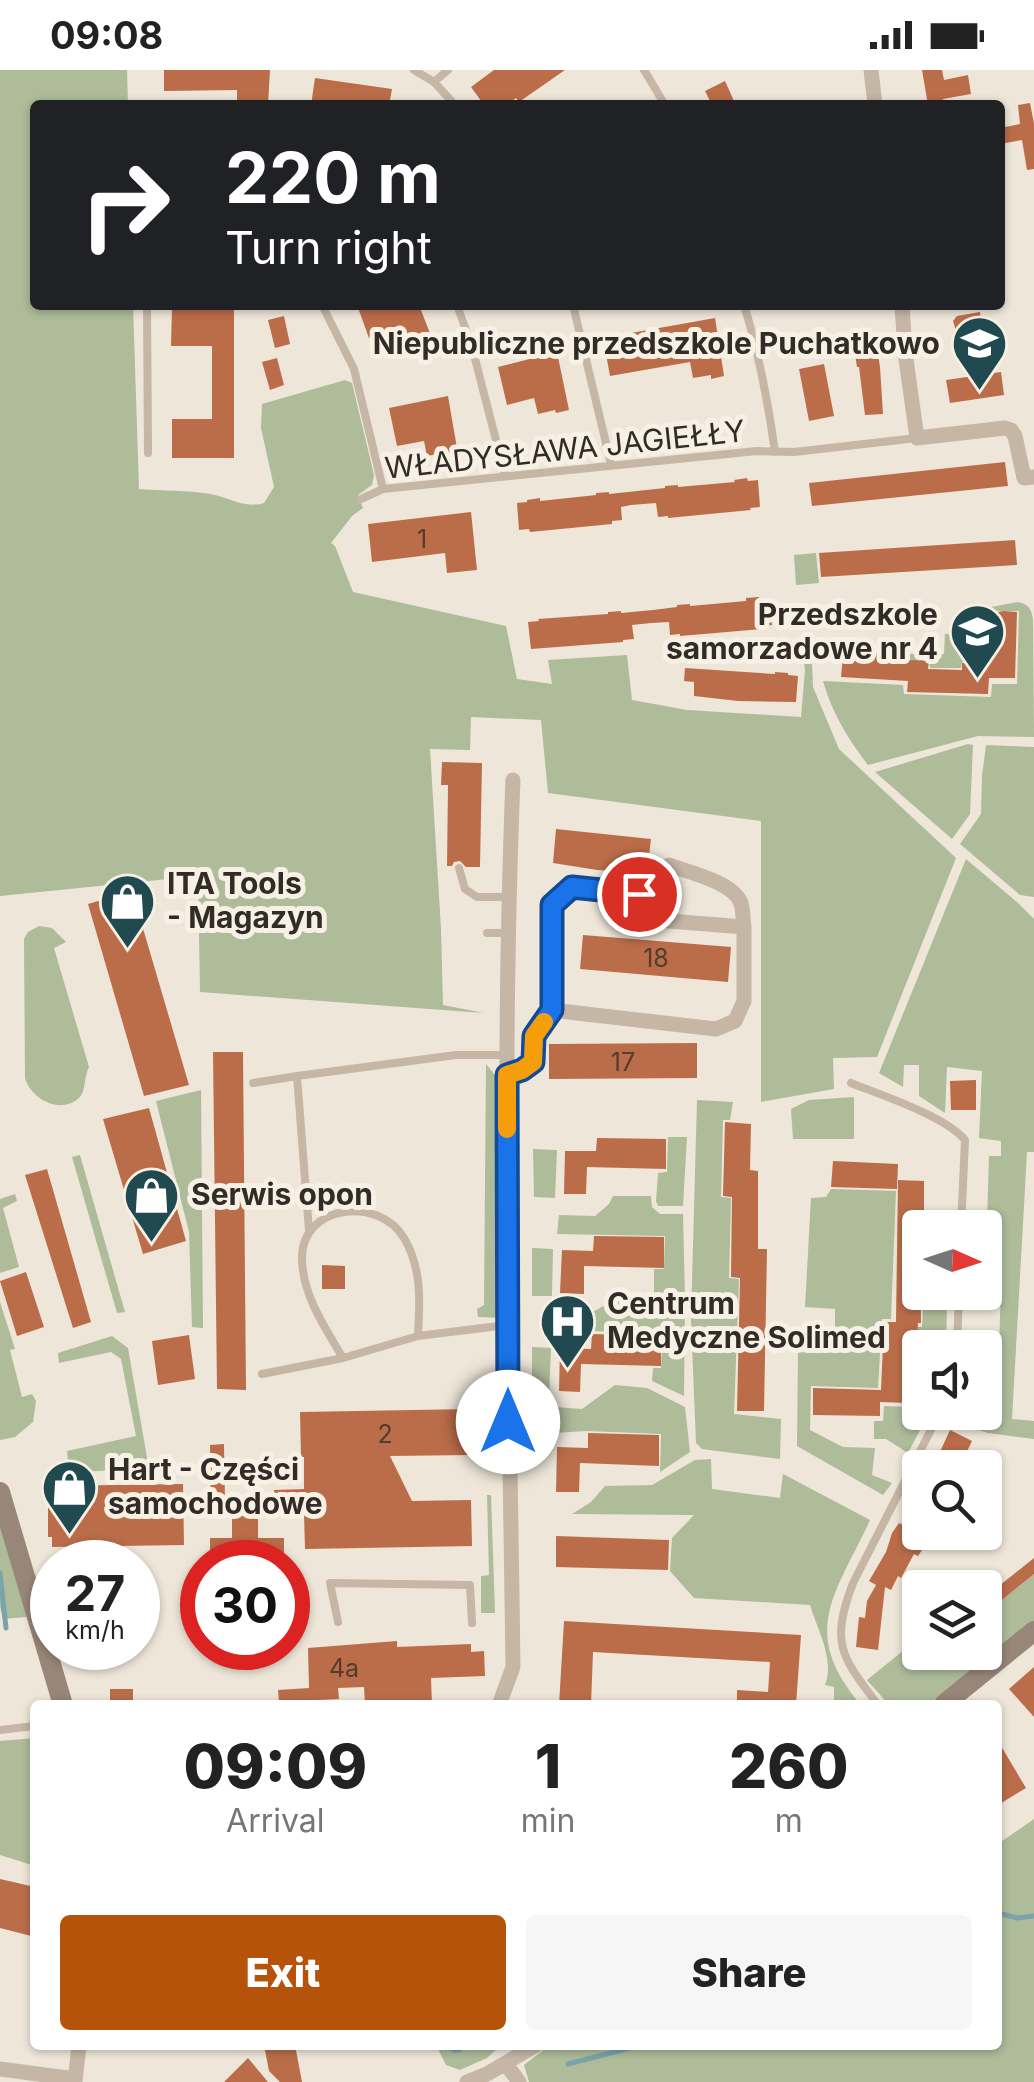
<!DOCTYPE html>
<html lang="en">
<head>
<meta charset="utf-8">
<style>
  :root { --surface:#fff; --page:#f6f6f6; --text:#222; --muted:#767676; --accent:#b45309 }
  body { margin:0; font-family:Inter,sans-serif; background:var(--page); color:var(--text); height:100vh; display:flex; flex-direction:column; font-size:38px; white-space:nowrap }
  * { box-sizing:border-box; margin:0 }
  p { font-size:32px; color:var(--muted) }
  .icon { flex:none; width:55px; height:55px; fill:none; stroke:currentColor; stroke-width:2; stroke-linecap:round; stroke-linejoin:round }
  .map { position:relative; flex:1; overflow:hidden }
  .sheet { position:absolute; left:30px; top:1630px; width:972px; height:350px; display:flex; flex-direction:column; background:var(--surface); border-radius:10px; box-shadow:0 2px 8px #0004 }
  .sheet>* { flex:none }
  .banner { position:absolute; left:30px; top:30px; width:975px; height:210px; border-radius:10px; box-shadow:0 2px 8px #0004; background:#202124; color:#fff; overflow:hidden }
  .needle { width:65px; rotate:93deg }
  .fabs { position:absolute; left:902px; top:1140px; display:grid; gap:20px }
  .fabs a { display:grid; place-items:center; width:100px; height:100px; border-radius:10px; background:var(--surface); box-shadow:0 2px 8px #0004; font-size:50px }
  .speed { position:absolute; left:30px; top:1470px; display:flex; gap:20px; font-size:50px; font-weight:700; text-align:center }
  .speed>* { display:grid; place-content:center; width:130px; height:130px; border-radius:50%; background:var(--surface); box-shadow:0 2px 8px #0004; line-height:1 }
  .speed small { font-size:25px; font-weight:400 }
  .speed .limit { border:15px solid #d22; background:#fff; color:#111 }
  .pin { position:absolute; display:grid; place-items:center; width:85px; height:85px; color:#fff; margin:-42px; border:5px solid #fff; border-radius:50%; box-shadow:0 2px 10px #0007 }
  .me { position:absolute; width:110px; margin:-55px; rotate:0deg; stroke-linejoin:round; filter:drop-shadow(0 0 8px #0008) }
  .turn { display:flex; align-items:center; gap:35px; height:210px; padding:0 30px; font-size:45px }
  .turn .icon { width:130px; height:130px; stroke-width:2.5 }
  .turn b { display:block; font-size:70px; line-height:85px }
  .eta { display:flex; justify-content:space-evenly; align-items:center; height:170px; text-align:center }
  .eta b { font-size:60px; font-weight:800; line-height:70px }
  .button { display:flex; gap:20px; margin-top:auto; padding:20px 30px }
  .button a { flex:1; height:115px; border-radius:10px; background:var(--accent); color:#fff; font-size:40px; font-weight:800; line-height:115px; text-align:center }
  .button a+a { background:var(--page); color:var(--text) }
  .status { display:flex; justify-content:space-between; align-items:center; height:70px; padding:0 50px; background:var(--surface); direction:ltr }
  .status svg { height:28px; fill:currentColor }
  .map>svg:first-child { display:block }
</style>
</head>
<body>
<div class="status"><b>09:08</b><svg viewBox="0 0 49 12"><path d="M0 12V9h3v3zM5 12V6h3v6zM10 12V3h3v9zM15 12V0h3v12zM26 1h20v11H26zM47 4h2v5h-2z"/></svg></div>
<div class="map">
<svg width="1034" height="2012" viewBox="0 0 1034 2012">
  <rect width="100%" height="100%" fill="#eee6d9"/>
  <path fill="#aebc9a" d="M0 0H127L128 35H35V235H133L139 419C163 421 186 420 210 424 230 427 243 439 264 433L274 417 261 358 262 334 345 310 352 313 374 405 372 415 358 425 363 438 352 446 331 473 335 476 353 522 506 556 517 609 552 614 548 590 627 585 632 630 687 640 801 647 805 600 801 570 811 569 813 617 839 679 956 788 877 987 833 988 834 1019 761 1032V751L548 723 541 650 471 647 470 680 430 679 441 859 443 935 484 943 200 922 198 806 0 826Z
    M816 483 819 513 796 515 794 485Z
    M1018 532C1029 534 1032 540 1033 550L1034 667 978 666 868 695C848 669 832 643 823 611L903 615 904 624 991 627 992 614H1017L1019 541H990L989 554H980V543L991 537Z
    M945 564 989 566 988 588 981 587V595L969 600V593L962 592 961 598H930L929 590H923L921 597H910V584H944Z
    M968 674 973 675 970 744 952 769 875 702Z
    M986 675 1034 677V827L1020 825 960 774 981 744 982 706Z
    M966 789 1018 833 1034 849V1082H1027L1012 1349 1034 1351V1369L988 1363 950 1351 954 1343H969L979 1347 982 1343 985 1342 988 1329 985 1327V1278H999L1001 1214 985 1213 989 1086H1001V1071L979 1068 982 1001 947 997 945 1043 919 1026V995H904L903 1017 879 1003Z
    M39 856 52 858 66 872 54 878 89 997C84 1006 86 1021 79 1028 60 1045 31 1029 25 1008L24 869 28 862Z
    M486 994 502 1014V1248L478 1247 477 1239 484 1235Z
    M201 1020 203 1258 192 1257 189 1162 156 1031Z
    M854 1027V1069H793L791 1039 809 1030Z
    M697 1030 733 1032 730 1050H723L721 1127 731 1128 729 1208 739 1209 734 1344 781 1349 780 1389 702 1379 696 1373 691 1250Z
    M668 1067H687L683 1136H658L656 1131 658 1103 667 1102Z
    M533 1079 557 1080 555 1128 534 1127Z
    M80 1085 125 1242 117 1243 72 1087Z
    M831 1119 896 1121 891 1249H882L878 1318 811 1316 810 1360 843 1377 875 1378 872 1405 892 1413 883 1425 797 1376 798 1282 817 1283 819 1259H835V1239L805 1237 811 1128 826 1127Z
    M15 1124 17 1131 3 1138 19 1197 0 1203V1129Z
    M613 1126H651L652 1137 660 1144H683L685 1228H659L654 1225V1199H664L665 1166 557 1164 559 1145 595 1146 609 1134Z
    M532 1178 553 1179 552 1226H532Z
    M647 1225 650 1234 685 1235 684 1326 652 1311 653 1298H661L663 1264 591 1261 590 1271 558 1270 559 1246C581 1247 599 1244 613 1226Z
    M0 1232 15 1279 10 1280 22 1327 32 1324 36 1331 33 1352 15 1367 0 1370Z
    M923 1238 947 1239 946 1277 917 1275 918 1257H922Z
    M112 1266 128 1278 149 1399 69 1402 67 1381 136 1366 121 1289 111 1282 59 1293 58 1283Z
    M532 1277 551 1278 549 1326 532 1325Z
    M615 1315 647 1318 685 1337 690 1382 660 1402 661 1364 587 1361 553 1363 554 1337 582 1339Z
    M911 1326 920 1327V1342L929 1343 908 1383 886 1369H874V1351H883L884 1336 910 1337Z
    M711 1389 712 1419 780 1428 783 1404 870 1450C836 1524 798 1561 861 1635H834V1617L825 1615C835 1589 817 1559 810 1535L694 1528 670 1501 672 1468 694 1445 572 1444 591 1432 605 1416 652 1415 695 1390Z
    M487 1425H491L495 1543H481V1506L489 1505Z
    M0 1442 27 1547 3 1549 0 1537Z
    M1034 1504V1551L927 1635H889L867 1610 920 1567V1582H985V1544Z
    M35 1668V1796L0 1785V1671Z
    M1034 1749V2012H529L524 1995 550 1975H998V1774Z
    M436 1975H501L487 1988 460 2000 446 1995Z"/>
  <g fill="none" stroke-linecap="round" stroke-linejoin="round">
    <path stroke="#7aa4a9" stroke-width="5" d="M0 1503 6 1558
      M998 1843 1018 1848 1034 1846
      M448 1975 454 1980H459L460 1975
      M478 1978V1975
      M568 1994 642 1975"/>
  </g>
  <path fill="#bb6d4a" d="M164 0H270L268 35H237V20L164 21Z
    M494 0H565L519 32 516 28 506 35H484L471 17Z
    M922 0H942L944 10 968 5 971 24 943 29 944 35H928Z
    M315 8 392 19 389 35H311Z
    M725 11 734 31 724 35H712L705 21Z
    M1030 33 1034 54V99L1027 100 1022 70 1000 74V58L1020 54 1018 35Z
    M357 235H419L431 266 418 271 417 267 400 273 395 258 369 268Z
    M172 237H234V388H172V349H212V276H171Z
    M980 242 981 251 985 254 982 263 984 277 969 279 967 265 958 267 953 251 957 246Z
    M284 246 290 274 275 278 268 250Z
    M715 248 724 306 711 309V305L693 308 690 292 610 306 603 268Z
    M875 263 880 297 883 344 865 345 859 297H857L852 266Z
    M557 282 569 340 556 343 555 340 538 344 534 328 507 335 498 297Z
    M277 288 284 315 270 320 262 292Z
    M824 294 834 346 809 351 799 299Z
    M1001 302 1004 325 950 333 946 310Z
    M448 326 458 384 446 386 445 383 427 386 424 371 397 376 389 338Z
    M1005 392 1008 416 812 436 809 413Z
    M747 408 748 411 758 410 760 437 750 438 751 440 668 448V446L658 447 656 433 631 435 621 437 622 450 612 451V454L530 462 529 459 519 460 517 433 527 432V430L540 428V431L596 425V423L609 422V424L665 418V416L678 415V417L735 412 734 410Z
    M471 442 477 500 447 503 445 483 372 492 368 454Z
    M1015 470 1017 495 821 507 819 483Z
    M759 527V529L770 528 772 555 762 556V559L680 566V564L670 565 669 552 651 553 632 555 634 569 623 570V572L531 579 528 552 539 551 538 549 608 544V542L621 541V543L653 540 677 537V535L690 534V536L746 531V528Z
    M1004 541 1017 542 1015 608H989L988 624 907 622 908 611 841 607 844 574 863 575V583L909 585V590L929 591 928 599 962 600V593L981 594 982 589H989L991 543Z
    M685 598 775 604V602L788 603V605L798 606 796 632 738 631 694 626V612L684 611Z
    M442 692 482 693 480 797H466L460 791 454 792 452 796H447L448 715H441Z
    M556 759 651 769 647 803 597 800 553 793Z
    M132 821 189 1015 144 1026 88 834Z
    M583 865 731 877 728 912 580 899Z
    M697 973V1008L549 1009V974Z
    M213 982H243L246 1320 217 1319Z
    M976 1010V1040H951L950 1011Z
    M149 1038 186 1171 143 1184 103 1049Z
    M725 1052 751 1054 750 1100 758 1101V1179H767L764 1341H737L740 1208 731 1207 732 1127 723 1126Z
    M597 1068 666 1069V1099L587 1097 586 1124H564L565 1081H596Z
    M833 1091 898 1094 897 1119 831 1117Z
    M47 1099 91 1252 73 1258 25 1105Z
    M898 1110 924 1111V1158H920L921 1253H918L917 1272H909L907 1333 880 1332V1346L813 1345V1318L881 1320 884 1252H896Z
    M594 1166 664 1167V1198L584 1196V1224L560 1223 562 1180 593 1181Z
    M322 1195 345 1196V1219H322Z
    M26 1202 44 1257 17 1266 0 1211Z
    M592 1264 661 1266V1296L581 1294 580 1322 559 1321 560 1278 591 1279Z
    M189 1265 195 1309 158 1315 152 1271Z
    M470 1339V1385L390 1386 412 1431 471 1430 472 1476 305 1479 304 1443H274V1420L304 1419V1387H301L300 1342Z
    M950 1360 972 1371 960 1396 938 1386Z
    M588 1363 659 1365V1396L580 1393 579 1422H556L557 1377 588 1378Z
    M224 1374 225 1433H211L210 1375Z
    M183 1414 184 1475 52 1477V1467H48V1416Z
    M920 1421V1464L934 1471 922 1480 918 1486 914 1484 901 1508 898 1506 891 1520 885 1517 878 1580 856 1577 859 1547 865 1548 867 1531 876 1515 869 1511 886 1482 892 1463 899 1453 903 1455Z
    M232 1437H258V1468H284V1492L210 1491V1468H232Z
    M556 1466 669 1470 668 1500 556 1497Z
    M1034 1488V1504L997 1534 989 1524Z
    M564 1551 801 1565 796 1635 737 1633V1620L768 1622 770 1592 593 1582 591 1635H559Z
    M397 1571V1577L471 1574V1582L484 1581 485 1606 431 1608 432 1635H365L364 1617 338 1618 339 1629 279 1632 278 1620 309 1618 308 1578Z
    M1034 1597V1647L1009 1619Z
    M110 1619H133V1635H110Z
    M998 1671 1026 1718 998 1735Z
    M0 1809 35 1817V1867L0 1858Z
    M264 1975H295L302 2012H280L269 2001Z
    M248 1988 268 2012H224Z"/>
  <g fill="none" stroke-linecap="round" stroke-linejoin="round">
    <path stroke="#c5b6a6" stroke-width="8" d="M414 0 434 12 455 35
      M644 0 665 35
      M434 12 448 0
      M147 235 148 383
      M322 235 354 299 383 419
      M457 235 472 277 505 405
      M573 235 611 394
      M744 235C759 283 768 332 775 382
      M361 429 383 419 757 381 794 382 917 368
      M459 798 465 819 477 827H508
      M487 863H508
      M297 1006 456 985H507
      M253 1013 297 1006 309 1161
      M851 1013C881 1025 945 1046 965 1070L961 1158
      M957 1278 959 1222
      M343 1288C325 1258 302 1224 302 1188 302 1134 379 1126 404 1168 422 1198 420 1232 418 1266
      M262 1304 343 1288 418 1266 507 1255
      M338 1552 330 1513 470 1515 472 1553
      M205 1580 270 1582
      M878 1635C841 1586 830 1574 853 1513L940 1342
      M0 1660 35 1656"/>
    <path stroke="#c5b6a6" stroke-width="15" d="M871 0 875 35
      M902 235 905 282 917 368 1005 358 1011 360 1015 366 1024 408 1034 407
      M669 795C688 802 733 812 741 833 743 840 743 850 744 857
      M507 1005 522 1000 533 993 534 966 551 940 716 959 735 951 744 931V857L669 851 657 833 639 824 572 817 553 835 551 940
      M499 1635 513 1597C509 1301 501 1006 513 710
      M506 1994 519 2012
      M0 1999 75 2009
      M75 2012 79 1975
      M467 2012 487 2004 536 1975"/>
    <path stroke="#988678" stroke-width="20" d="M0 1422 63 1635
      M943 1635 1034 1561"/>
  </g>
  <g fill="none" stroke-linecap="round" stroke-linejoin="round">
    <defs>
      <path id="route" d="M508 1352 507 1005 522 1000 533 992 534 966 552 940V835L572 817 639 824"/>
    </defs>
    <use href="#route" stroke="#114b97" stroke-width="25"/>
    <use href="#route" stroke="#1a73e8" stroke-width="18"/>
    <path stroke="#f59e0b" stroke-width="18" d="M507 1059V1005L522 1000 533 992 534 966 544 952"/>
  </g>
  <defs>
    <symbol id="school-pin" viewBox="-11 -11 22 30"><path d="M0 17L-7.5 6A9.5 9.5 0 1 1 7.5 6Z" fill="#204950" stroke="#f7f0e4"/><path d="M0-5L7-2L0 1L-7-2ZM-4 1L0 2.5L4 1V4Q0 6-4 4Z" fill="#fff"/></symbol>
    <symbol id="shop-pin" viewBox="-11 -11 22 30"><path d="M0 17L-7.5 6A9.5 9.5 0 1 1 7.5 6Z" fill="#204950" stroke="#f7f0e4"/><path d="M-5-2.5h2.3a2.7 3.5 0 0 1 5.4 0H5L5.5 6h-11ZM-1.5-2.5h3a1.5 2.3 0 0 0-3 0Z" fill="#fff"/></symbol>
    <symbol id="hospital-pin" viewBox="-11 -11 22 30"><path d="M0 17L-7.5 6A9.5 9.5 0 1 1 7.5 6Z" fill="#204950" stroke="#f7f0e4"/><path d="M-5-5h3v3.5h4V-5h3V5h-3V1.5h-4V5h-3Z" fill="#fff"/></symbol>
  </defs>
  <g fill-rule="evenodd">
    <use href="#school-pin" x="948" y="242" width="63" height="86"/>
    <use href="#school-pin" x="946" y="530" width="63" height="86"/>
    <use href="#shop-pin" x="96" y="800" width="63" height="86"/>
    <use href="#shop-pin" x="120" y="1094" width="63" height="86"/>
    <use href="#hospital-pin" x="536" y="1220" width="63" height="86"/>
    <use href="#shop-pin" x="38" y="1386" width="63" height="86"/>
  </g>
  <g text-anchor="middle" stroke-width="10" stroke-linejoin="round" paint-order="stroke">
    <g font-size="25" fill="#543c2f">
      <text x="422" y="478">1</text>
      <text x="656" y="897">18</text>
      <text x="623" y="1001">17</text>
      <text x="385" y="1373">2</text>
      <text x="344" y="1607">4a</text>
    </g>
    <g font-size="30" font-weight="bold" fill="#322b26" stroke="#f7f0e4" text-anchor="start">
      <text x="940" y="284" text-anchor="end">Niepubliczne przedszkole Puchatkowo</text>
      <text x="938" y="555" text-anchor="end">Przedszkole<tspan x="938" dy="34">samorzadowe nr 4</tspan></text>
      <text x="167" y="824">ITA Tools<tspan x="167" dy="34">- Magazyn</tspan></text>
      <text x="191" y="1135">Serwis opon</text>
      <text x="607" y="1244">Centrum<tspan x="607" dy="34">Medyczne Solimed</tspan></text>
      <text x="108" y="1410">Hart - Części<tspan x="108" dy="34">samochodowe</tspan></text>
    </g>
    <g font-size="30" fill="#322b26" stroke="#f7f0e4">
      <text transform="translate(565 380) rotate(-6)" y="10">WŁADYSŁAWA JAGIEŁŁY</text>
    </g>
  </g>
</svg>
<div class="fabs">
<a><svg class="needle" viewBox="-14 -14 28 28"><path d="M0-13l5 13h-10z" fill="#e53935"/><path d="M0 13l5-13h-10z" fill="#767676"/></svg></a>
<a><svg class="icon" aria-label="sound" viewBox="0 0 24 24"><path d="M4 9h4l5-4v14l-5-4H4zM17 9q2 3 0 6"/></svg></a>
<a><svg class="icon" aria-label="search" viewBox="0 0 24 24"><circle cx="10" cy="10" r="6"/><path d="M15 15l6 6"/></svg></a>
<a><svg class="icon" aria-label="layers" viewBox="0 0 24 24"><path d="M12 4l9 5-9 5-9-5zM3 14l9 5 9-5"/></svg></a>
</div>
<div class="speed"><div>27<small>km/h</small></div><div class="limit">30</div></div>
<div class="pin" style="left:639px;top:824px;background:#d93025"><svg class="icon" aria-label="arrive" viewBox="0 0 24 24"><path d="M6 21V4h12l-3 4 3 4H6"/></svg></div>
<svg class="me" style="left:508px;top:1352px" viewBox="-20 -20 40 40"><circle r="19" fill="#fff"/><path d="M0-13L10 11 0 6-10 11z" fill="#1a73e8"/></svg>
<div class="banner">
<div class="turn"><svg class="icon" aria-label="right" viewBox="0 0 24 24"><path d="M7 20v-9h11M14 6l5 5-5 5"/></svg><div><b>220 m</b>Turn right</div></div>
</div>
<section class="sheet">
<div class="eta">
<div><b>09:09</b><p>Arrival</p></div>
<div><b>1</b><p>min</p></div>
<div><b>260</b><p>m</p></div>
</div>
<div class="button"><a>Exit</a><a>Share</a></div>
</section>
</div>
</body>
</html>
